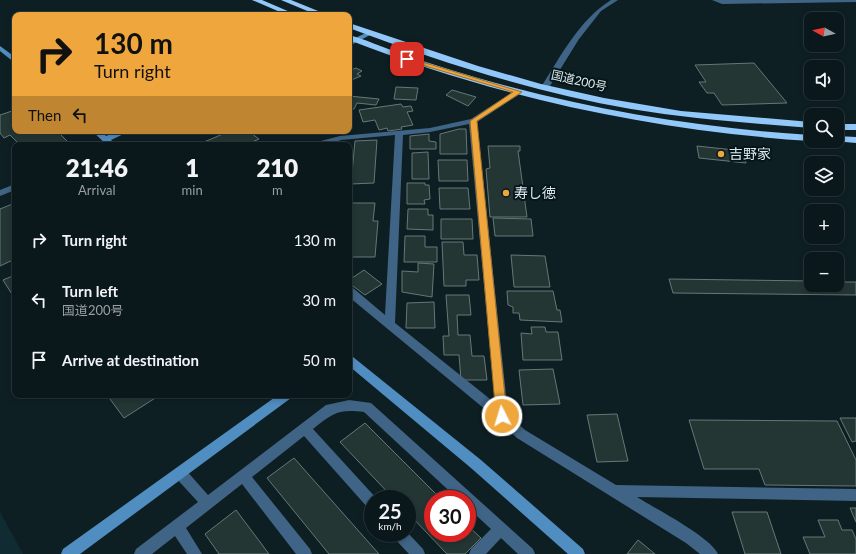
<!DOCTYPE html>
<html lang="en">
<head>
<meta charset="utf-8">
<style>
  :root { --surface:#0a171b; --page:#132024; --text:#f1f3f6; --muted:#999fa3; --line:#2a363a }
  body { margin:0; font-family:Lato,"Noto Sans JP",sans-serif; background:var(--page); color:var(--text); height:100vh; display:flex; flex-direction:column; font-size:15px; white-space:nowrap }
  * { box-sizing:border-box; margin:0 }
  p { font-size:13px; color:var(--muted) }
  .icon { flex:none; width:22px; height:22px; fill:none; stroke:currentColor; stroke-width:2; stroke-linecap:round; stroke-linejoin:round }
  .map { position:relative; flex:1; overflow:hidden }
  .details { position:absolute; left:12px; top:142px; width:340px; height:256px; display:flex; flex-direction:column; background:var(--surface); border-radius:8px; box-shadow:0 2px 6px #0003,0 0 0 1px var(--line) }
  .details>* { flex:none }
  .top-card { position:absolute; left:12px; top:12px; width:340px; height:122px; border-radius:8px; box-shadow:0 2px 6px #0003,0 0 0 1px var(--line); background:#efa73d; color:#111; overflow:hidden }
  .needle { width:26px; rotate:278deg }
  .controls { position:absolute; left:804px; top:12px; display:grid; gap:8px }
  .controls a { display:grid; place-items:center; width:40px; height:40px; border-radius:8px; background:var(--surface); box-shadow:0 2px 6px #0003,0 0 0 1px var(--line); font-size:20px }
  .speed { position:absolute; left:364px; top:490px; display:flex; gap:8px; font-size:20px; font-weight:700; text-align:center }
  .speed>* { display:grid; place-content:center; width:52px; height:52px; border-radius:50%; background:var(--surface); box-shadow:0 2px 6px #0003,0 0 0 1px var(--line); line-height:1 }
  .speed small { font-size:10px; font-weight:400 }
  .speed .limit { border:6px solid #d22; background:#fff; color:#111 }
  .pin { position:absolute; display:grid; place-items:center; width:34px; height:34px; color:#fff; margin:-17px; border-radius:8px; box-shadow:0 2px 6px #0006 }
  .me { position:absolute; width:44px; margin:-22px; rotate:355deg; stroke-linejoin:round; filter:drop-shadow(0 0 3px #0008) }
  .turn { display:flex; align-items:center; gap:14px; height:84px; padding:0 16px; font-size:18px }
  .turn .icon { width:52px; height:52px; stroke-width:2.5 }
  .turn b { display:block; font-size:28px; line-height:34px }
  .then { display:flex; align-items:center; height:38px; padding:0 16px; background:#0003; gap:8px; font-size:15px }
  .eta { display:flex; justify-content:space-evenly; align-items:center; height:68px; text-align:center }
  .eta b { font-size:24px; font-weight:800; line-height:28px }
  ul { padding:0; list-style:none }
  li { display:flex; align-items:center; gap:12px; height:60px; padding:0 16px }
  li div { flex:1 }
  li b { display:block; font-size:15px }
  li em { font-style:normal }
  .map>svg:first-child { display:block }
</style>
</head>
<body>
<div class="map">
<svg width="856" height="554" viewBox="0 0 856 554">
  <rect width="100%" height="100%" fill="#0e1f24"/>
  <path fill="#102b32" d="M0 512 23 554H0Z"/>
  <path fill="#233634" stroke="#647977" d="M754 63 787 103 722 105 714 93H707L699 82H706L695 65Z
    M356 68 362 71 357 74 361 76 349 81V71Z
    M396 87 418 88 416 100 394 99Z
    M452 90 476 97 468 106 446 95Z
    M349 96 379 99 376 105 357 103 354 109H349Z
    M401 104 403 107 411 106 413 111 407 112 413 125 401 127 402 129 388 131 387 128 379 130 375 120 363 122 359 110Z
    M15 110V131H57L71 145H17L19 144 10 135 4 138 0 133V115Z
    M459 129H466L467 154H440V134Z
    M230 131H248L259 139 245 145H197Z
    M429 134V141L436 142V149H410V136Z
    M377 140 374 183 351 184 355 141Z
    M488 146H520V151H518L527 217H490L486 169 490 168Z
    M697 146 743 151 746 163 699 158Z
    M428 152 429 179H412V153Z
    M438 160H467L468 181H439Z
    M407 183H425V185H429L430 199 424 200 425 204H407Z
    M439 188H468L470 209H440Z
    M15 203V259L0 266V209Z
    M351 203H375L373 221H378L375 257H349V220Z
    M408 209H428V215H433V230L407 229Z
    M493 218 531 219 533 236H495Z
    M441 219H472L473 239H441Z
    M405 236H425V247H437V262H404Z
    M442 242H463L464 255H477L479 280H466V286H444Z
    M511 255 545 256 550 287H514Z
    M418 263 434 264 432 297 402 292V271L418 272Z
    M364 270 382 284 365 295 349 283V280Z
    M15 275V299L3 280Z
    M669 279 811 281V285H837V282H856V295L673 293Z
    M507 291H553L557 310H560L562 322 520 320 519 313H513V307L508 305Z
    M446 295H469L471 315H457L458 335H470L472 356H484L487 380H461L459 355H444L443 336H449Z
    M434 302 435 328H406L407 303Z
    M531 327H545L546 332H558L562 360H523L521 333 532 334Z
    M553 369 560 404 523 405 519 370Z
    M107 395H160L124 418Z
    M617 414 628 461 597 462 587 415Z
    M840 418H856V441L852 442Z
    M689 420 837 421 856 460V486L765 485 759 469H704Z
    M365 423 441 499H433V533H467V525L481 538 465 554H447L407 512V499H394L340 442Z
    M294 458 379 554H329L267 478Z
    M850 508H856V522Z
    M236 510 269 554H219L205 534Z
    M732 512H767L781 554H745Z
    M818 520H838L842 530H852L856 539V554H810L803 537H825Z
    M638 540 655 554H627Z"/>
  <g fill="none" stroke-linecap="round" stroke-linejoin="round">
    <path fill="#3f6485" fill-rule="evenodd" d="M15 184V190L0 196V190Z
      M349 400 371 403 533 549 535 554H518L501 538 486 554H469L471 549 491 529 467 507V499H458L364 412C338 409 333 413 313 429L377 499H373V510L368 508 304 436 252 477 310 549 312 554H296L242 484 186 528 202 554H187L175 536 152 554H134L136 549 198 502 175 477 174 473 175 469 180 467 185 469 208 495 326 405Z
      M407 532 423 549 425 554H409L394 538 392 533H407Z"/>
    <path fill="#3f6485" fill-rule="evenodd" d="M611 0H618L601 11 579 39 548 89H542L541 87C561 56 579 20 611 0Z
      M712 0H856V2L722 4Z
      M516 90H519L523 92 477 122 508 414 525 430 616 485 856 489V501L637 497C654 508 711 537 718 554H700L686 543 517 438 498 420 349 297V287L353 288 385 315 395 135 341 140 325 145H312L313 143 340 136 430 128 471 119ZM469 124 495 403 395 323 403 135 430 132Z"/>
    <path fill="#508dc1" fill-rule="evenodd" d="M370 31 372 32V34L349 46V41Z
      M0 46 15 57V63L0 51Z
      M92 131H101L106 136 119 131H130L111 140 116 145H107Z
      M349 356 353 357 481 460 583 549 585 554H568L471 468 349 366Z
      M278 395H293L291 398 80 554H61L63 549Z"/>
    <path fill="#91c8f9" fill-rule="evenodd" d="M252 0H262L297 15H287Z
      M281 0H291L328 15H317Z
      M349 23 478 66 541 84 604 98 681 111 811 122V128C751 123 690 119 631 109 534 92 440 62 349 28Z
      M349 35C365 39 381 47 397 52 424 62 451 70 478 78 587 109 698 128 811 135V141C653 131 496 97 349 40Z
      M837 124H856V130H837Z
      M837 136 856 137V143L834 141H837Z"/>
  </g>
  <path fill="#efa73d" stroke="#9b6d28" d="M405 58H409L522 92 477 121 507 416 505 420 502 421 498 420 496 416 470 121 513 92 405 60Z"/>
  <g fill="#efa73d" stroke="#05161a" stroke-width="1.5">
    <circle cx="721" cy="154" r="4"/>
    <circle cx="506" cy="193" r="4"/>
  </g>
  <g text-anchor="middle" stroke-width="4" stroke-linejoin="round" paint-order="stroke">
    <g font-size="12" fill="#dde8eb" stroke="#05161a">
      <text transform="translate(579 81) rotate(13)" y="4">国道200号</text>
    </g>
    <g font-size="14" fill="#dde8eb" stroke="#05161a" text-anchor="start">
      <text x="729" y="159">吉野家</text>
      <text x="514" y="198">寿し徳</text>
    </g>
  </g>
</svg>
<div class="controls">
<a><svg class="needle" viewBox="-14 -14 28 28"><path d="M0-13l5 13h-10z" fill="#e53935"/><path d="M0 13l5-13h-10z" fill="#999fa3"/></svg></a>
<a><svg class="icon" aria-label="sound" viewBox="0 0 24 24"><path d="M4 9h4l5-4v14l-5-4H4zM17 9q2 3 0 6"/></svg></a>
<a><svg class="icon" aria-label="search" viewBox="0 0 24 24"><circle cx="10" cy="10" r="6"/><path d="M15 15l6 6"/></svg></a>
<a><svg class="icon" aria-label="layers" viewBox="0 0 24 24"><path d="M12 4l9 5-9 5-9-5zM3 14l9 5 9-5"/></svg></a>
<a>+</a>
<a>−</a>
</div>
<div class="speed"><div>25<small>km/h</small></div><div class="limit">30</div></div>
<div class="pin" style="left:407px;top:59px;background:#d93025"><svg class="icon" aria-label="arrive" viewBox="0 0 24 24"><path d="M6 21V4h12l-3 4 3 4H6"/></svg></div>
<svg class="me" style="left:502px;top:416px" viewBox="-20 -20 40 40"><circle r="17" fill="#efa73d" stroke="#fff" stroke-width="3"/><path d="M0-11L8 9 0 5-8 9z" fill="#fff"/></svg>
<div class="top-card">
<div class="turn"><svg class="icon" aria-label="right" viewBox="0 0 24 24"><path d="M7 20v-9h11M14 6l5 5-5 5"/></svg><div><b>130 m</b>Turn right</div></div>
<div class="then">Then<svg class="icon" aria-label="left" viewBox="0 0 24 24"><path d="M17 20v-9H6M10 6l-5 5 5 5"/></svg></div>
</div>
<section class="details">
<div class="eta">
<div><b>21:46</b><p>Arrival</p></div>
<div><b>1</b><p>min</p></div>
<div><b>210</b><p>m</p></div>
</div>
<ul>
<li><svg class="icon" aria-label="right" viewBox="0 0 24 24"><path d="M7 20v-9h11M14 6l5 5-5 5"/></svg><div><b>Turn right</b></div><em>130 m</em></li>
<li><svg class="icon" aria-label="left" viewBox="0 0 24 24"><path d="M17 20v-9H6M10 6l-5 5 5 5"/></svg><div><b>Turn left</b><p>国道200号</p></div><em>30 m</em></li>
<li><svg class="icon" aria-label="arrive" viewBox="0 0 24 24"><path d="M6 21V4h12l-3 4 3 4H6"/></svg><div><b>Arrive at destination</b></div><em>50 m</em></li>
</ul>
</section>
</div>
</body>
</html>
